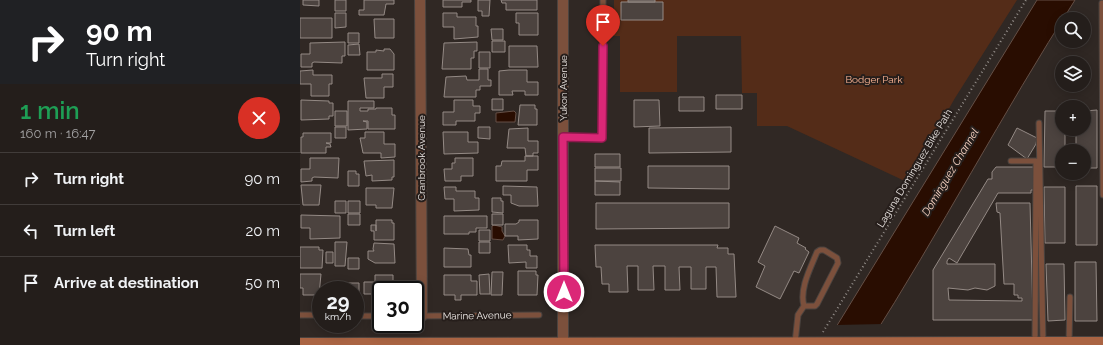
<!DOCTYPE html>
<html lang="en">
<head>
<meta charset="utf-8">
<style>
  :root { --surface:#241e1b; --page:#2c2724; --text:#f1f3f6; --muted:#a3a2a3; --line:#413c3a }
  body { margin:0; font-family:Raleway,sans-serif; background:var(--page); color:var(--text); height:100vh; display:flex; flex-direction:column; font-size:15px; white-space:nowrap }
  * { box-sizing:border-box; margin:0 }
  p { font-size:13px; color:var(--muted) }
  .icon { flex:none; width:22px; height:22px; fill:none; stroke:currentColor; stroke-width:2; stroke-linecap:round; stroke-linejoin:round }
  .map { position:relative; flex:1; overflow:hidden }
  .details { display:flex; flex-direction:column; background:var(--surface); width:300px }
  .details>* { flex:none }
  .banner { background:#202124; color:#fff; overflow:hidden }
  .tools { position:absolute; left:755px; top:12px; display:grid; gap:8px }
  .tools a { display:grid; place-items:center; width:36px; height:36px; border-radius:50%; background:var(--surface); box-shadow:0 2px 10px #0003,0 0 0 1px var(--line); font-size:20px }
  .speed { position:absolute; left:12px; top:281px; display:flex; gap:8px; font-size:20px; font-weight:700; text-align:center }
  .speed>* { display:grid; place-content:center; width:52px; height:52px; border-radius:50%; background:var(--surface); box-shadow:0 2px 10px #0003,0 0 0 1px var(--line); line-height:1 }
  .speed small { font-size:10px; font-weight:400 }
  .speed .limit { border:2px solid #111; border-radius:6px; background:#fff; color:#111 }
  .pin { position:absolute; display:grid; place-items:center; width:34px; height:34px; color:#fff; margin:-41px -17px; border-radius:50% 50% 50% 0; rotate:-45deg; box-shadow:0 0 4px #0007 }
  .pin .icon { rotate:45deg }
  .me { position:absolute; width:44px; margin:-22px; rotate:0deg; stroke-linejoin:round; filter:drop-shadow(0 0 3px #0008) }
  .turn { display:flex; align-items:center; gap:14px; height:84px; padding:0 20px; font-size:18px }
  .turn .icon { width:52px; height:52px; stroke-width:2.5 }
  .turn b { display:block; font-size:28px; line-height:34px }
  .round { display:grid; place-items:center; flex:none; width:42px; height:42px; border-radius:21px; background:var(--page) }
  .head { display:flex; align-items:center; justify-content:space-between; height:68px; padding:0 20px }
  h1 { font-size:24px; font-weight:600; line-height:30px; color:#1e9e55 }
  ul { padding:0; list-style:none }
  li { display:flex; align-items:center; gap:12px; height:52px; padding:0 20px; border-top:1px solid var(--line) }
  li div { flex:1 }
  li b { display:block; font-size:15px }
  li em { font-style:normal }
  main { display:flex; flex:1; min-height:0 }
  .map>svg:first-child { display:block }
</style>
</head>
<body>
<main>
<section class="details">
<div class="banner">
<div class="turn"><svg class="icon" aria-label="right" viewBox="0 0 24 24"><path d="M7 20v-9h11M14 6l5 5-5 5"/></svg><div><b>90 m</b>Turn right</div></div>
</div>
<div class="head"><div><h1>1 min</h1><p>160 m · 16:47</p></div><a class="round" style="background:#d93025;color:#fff"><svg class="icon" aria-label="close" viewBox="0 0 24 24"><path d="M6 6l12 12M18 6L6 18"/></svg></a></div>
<ul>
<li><svg class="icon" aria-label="right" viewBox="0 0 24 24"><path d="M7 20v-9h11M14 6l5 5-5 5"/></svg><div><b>Turn right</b></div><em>90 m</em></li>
<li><svg class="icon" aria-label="left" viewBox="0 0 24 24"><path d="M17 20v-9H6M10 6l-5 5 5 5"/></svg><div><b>Turn left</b></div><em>20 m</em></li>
<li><svg class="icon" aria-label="arrive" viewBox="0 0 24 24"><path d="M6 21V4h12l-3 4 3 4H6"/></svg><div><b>Arrive at destination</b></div><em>50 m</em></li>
</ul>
</section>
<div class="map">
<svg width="803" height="345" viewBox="0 0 803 345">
  <rect width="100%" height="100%" fill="#302824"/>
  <path fill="#542c18" d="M314 0H717L655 98 607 182 487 126H457V93H442L441 36H377V92H320V36H314Z"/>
  <path fill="#290d01" stroke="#644f46" d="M737 0H775C703 112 640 232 568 345H525Z
    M214 111 216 113 215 122H196V113Z
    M194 225 202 227V231L205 236 203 240 192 239V226Z"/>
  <path fill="#302824" d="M583 324 570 345 523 344 535 325Z"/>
  <path fill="#4c433f" stroke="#948a85" d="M3 0H19V6L3 5Z
    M35 0H46V11H35Z
    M64 0H94V4H86L84 15H59V10H64Z
    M143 0H171V2H162V7H143Z
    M178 0H190L189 16H182V11H178Z
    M201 0H237V10H206V3H202Z
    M328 0H355V2H328Z
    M321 2H363V20H321Z
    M35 13H46V27L35 28Z
    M143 13H157V17H176V26H178V37L154 39V27H143Z
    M216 13H238V35H219V23H216Z
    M0 18H32V38H0Z
    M74 19H94V38H75Z
    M191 29H203V40H192Z
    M48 33H59V43H48Z
    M192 41H205V52H192Z
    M45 42V56H42V63L14 62 12 63V67H1V54H10V43Z
    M177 42V51H174V58H171V69H142L144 43Z
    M59 44 60 55H48V45Z
    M209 46H237L238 67H209Z
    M84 49H90L94 54V70H67V52H76V50L84 51Z
    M179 52H190V68H179Z
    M179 69H188V80H191V86H180V90H176V97H144L146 77 166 76 167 80H179Z
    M13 70V75H32V84H29V96H11V84H0V71Z
    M209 70H227V82H238V95H225V91H212L213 95H199V71Z
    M82 74H93V87H84V98H66L64 78H82Z
    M416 95H442V109H416Z
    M379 97H404V111H379Z
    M192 99H203V110H192Z
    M1 100 29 101V103H33V116H29V119L1 120Z
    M154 100H173V106H180V113H175V121H156V125H143V112H154Z
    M334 100H359L360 126 334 127Z
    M48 101H74V108H60V111H68V109H76V108H92V115H95V129H68V121H63L67 122V129L48 130Z
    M220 105H235V109H237V125H218Z
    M797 110V168H784V151H776V129H784V111Z
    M35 111H47V126H35Z
    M745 111H762V129H765V151H762V167H744Z
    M35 127H46V138H35Z
    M178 127H190V139L178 138Z
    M431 127V152L349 153V128Z
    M228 128V141H238V153H233V156H226L225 148H207L209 129Z
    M717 128 737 138 736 144 727 159 708 145Z
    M65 132H84V144H95V157L81 158V153H63L60 138H65Z
    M143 132H168V142H178V153L144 154Z
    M3 133H31V143H26L30 144 31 147H26V153H1V137H3Z
    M295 154H320V167H295Z
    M225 156H238V170H227V181H196V166H201L202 161H225Z
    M10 158H39L38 178 14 177 12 178V181L1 182V169H10Z
    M155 158H173V176H161V181H145L144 169H152V163H155Z
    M94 160V177H92V180L72 181V175L66 176 64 161Z
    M348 166H429V189L348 188Z
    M696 167H734V190H731V193H698L657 263 649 258 647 261V264H695V286L687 290 675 288 668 290 648 288 649 300 722 301V298H718V295H714V284H704L700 213 697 212 696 203H730L733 320H633V270L688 179H692V172Z
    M295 168H321V181H295Z
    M48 171H56V174H59V186H48Z
    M295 181 320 182V195H295Z
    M1 185H21L19 205H3Z
    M203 186 237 187 238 206H219L211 203V195H203Z
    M776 186H797V245H776Z
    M144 187H156V191H175V198H179V210L154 211V199H145Z
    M744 187H765V243H745Z
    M66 188H94L92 208H76V205H66Z
    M192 198H201V201H203V213L192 212Z
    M35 201H46V213H35Z
    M48 201H60V213H48Z
    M296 203H429V228L296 229Z
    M48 214H60V225H48Z
    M192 214H203V225H192Z
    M1 215 40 216V238L10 239V228H1Z
    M144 216H187V228H176V232H169V234H144Z
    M76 220H92V223H94V240H74V231H71V225H76V231Z
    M219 220H238V239L218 240V236H205V224H216L219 222Z
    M475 226 499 238 497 243 506 248 505 249 509 252 499 273 494 271 480 299 456 287 465 266 458 262Z
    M179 230H190V241H179Z
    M35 242H47L45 266H35Z
    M179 242H190V253H179Z
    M74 243 94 244 95 263H75L68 259V251H74L73 249Z
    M208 245H227V250H230V256H237V268H226V262L209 263Z
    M295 245H418L417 248H428V254H434L436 297H417L416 267H406V289H391V267H379L380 290H365V266H353L354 290H338V266H327L328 292H309V284H302L301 267H296Z
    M0 247H19V250H23L22 268H0Z
    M144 248 168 249 169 255H171V267H144Z
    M26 252H33V263H26Z
    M48 258H59V269H48Z
    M775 262H796L797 321H775Z
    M746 264H764L765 320 748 321Z
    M218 271H236V275H238L237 295H218Z
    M192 272H203L202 295H191Z
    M0 274H21L19 295H3V288H0Z
    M189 274 190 294H180L179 275Z
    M75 275H93V290H81V294H64V282H75Z
    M144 275H171V281H177V295H161V300H155V295H144Z
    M36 283H47V290H36Z
    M48 283H59V294L55 295V290H48Z"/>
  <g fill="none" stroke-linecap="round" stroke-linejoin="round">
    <defs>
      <path id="service" d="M802 3 803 195
        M739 123 743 343
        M263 137 302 138 303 0
        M711 161H736L735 343
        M520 250H524L537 258 538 263 517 304 515 306H504C499 289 511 267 517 252Z
        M0 315H21
        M55 316H81
        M115 316 239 315
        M495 343 498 315 504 306
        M769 343 770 297"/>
      <path id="minor" d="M120 0 122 316
        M263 0V344"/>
      <path id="secondary" d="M0 344 803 343"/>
    </defs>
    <use href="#service" stroke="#4b433f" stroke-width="7"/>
    <use href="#minor" stroke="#4b433f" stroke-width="12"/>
    <use href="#secondary" stroke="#4b433f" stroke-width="14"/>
    <path stroke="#938d89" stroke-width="2" stroke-dasharray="1 3" stroke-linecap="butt" d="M523 332 726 0"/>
    <use href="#service" stroke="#7c503c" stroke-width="5"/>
    <use href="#minor" stroke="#7c503c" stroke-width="10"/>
    <use href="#secondary" stroke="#aa6443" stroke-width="12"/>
  </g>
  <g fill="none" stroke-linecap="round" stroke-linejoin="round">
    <defs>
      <path id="route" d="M264 292 263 137 302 138 303 46"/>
    </defs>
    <use href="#route" stroke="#8e194d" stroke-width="10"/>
    <use href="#route" stroke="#db2777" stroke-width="7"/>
  </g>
  <g text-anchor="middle" stroke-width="4" stroke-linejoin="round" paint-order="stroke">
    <g font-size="10" fill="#ffb796" stroke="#261e1b">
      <text x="574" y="83">Bodger Park</text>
    </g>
    <g font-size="10" fill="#eee9e6" stroke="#261e1b">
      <text transform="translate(263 88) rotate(-90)" y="4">Yukon Avenue</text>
      <text transform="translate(121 158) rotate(-90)" y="4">Cranbrook Avenue</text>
      <text transform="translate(614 168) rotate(-59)" y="4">Laguna Dominguez Bike Path</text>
      <text transform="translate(177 315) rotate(-1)" y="4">Marine Avenue</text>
    </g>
    <g font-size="11" font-style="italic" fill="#f8d3c2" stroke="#261e1b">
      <text transform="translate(650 172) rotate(-59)" y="4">Dominguez Channel</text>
    </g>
  </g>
</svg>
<div class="tools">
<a><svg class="icon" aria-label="search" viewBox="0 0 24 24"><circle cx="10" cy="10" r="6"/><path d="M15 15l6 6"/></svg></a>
<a><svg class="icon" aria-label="layers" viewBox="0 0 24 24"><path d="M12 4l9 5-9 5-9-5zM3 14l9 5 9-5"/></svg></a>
<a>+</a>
<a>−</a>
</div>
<div class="speed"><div>29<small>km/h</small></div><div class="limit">30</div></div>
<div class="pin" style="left:303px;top:46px;background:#d93025"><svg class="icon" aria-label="arrive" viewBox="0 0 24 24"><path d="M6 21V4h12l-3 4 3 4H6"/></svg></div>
<svg class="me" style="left:264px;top:292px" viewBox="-20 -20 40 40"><circle r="17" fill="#db2777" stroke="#fff" stroke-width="3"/><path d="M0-11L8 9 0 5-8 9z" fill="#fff"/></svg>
</div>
</main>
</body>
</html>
